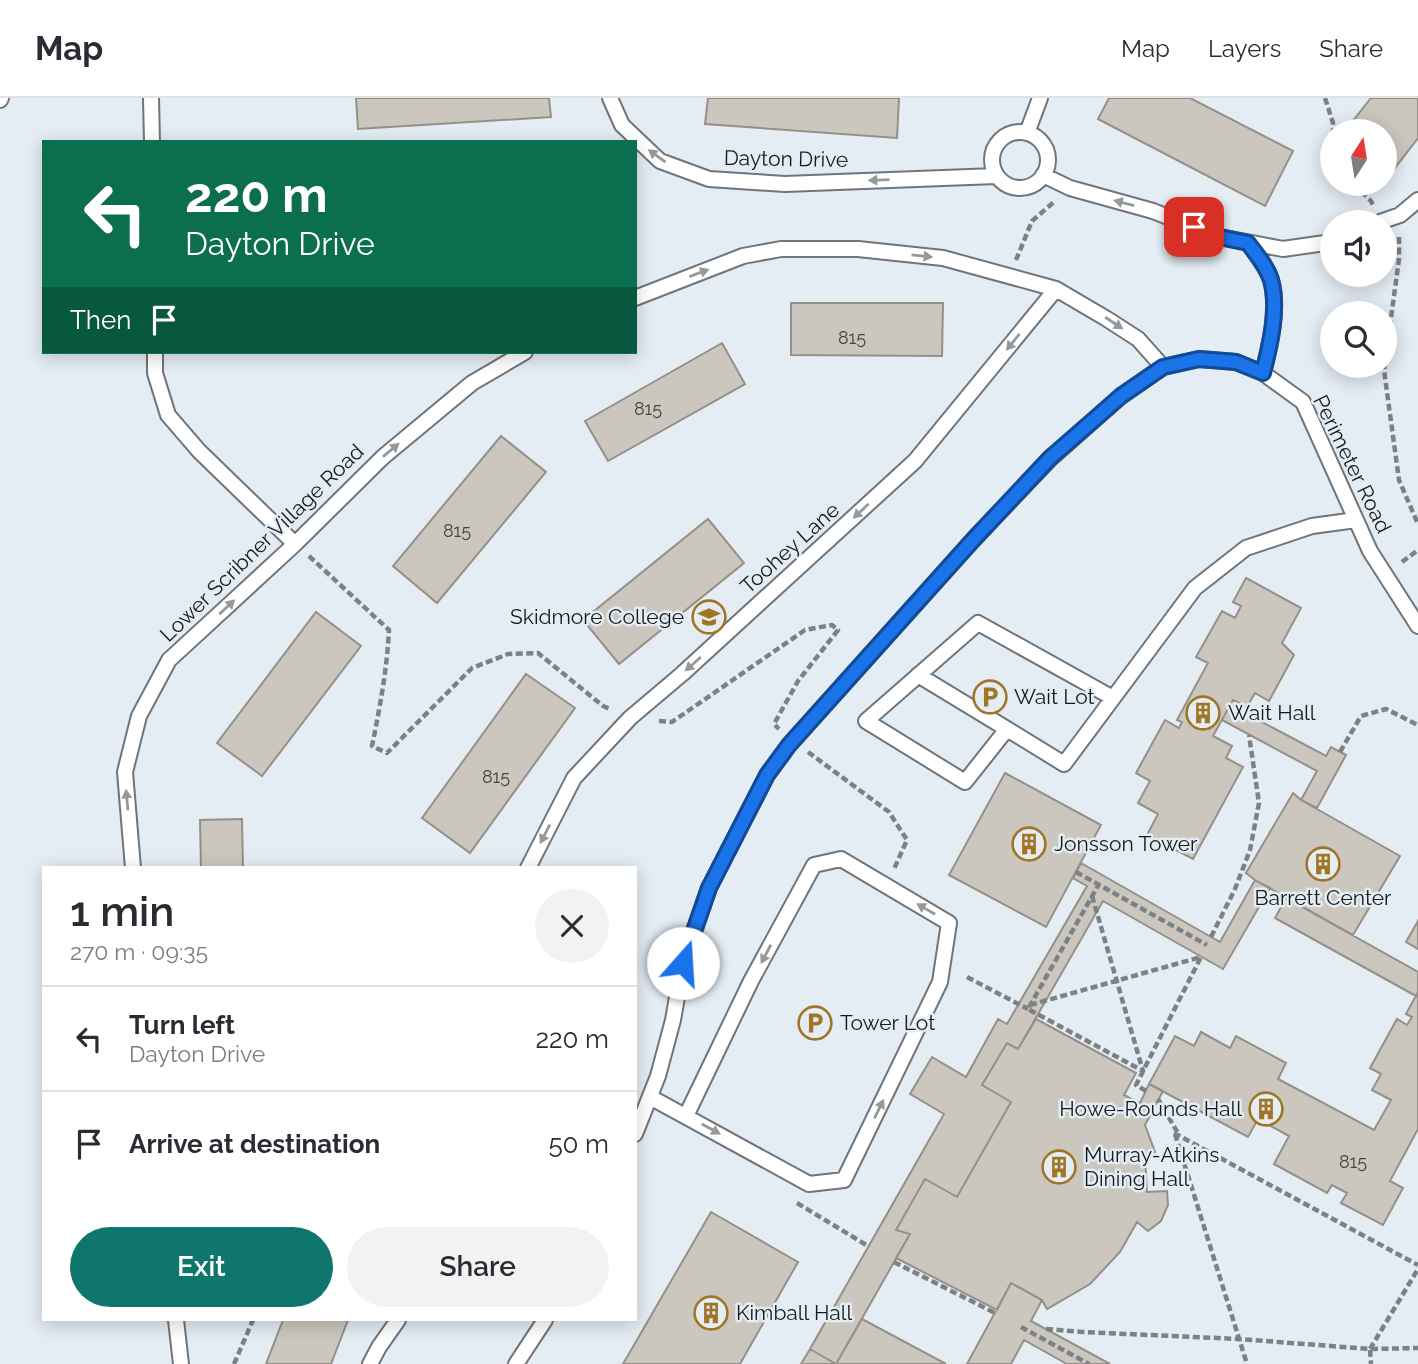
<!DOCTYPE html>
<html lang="en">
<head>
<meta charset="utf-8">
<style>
  :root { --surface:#fff; --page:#f2f2f3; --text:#2b2b33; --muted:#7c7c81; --line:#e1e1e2; --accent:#0f766e }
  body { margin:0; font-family:Raleway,sans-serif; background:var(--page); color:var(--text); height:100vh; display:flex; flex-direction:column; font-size:26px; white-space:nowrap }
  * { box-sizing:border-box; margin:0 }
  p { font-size:23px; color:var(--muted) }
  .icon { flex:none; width:38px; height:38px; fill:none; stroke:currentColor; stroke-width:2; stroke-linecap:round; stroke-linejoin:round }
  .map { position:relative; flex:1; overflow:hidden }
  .panel { position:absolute; left:42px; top:768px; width:595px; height:455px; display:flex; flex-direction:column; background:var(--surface); border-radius:0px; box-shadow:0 4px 18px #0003 }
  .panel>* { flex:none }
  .hud { position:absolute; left:42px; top:42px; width:595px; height:214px; border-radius:0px; box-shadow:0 4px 18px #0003; background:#0b6e4f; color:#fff; overflow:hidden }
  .needle { width:46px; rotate:12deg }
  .fabs { position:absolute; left:1320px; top:21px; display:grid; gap:14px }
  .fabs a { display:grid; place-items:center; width:77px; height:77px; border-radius:50%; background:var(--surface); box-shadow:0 4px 18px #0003; font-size:35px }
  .pin { position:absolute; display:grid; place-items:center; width:60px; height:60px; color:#fff; margin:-30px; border-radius:14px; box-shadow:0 4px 10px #0006 }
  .me { position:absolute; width:77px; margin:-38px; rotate:19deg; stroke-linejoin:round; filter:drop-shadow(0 0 5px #0008) }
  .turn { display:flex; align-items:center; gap:24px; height:147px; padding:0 28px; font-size:32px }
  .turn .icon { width:91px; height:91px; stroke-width:2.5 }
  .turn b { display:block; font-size:49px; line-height:60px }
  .then { display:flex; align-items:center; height:66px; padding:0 28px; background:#0003; gap:14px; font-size:26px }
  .round { display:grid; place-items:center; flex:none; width:74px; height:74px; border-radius:37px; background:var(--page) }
  .summary { display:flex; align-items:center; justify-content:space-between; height:119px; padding:0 28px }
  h1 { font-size:42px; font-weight:600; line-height:52px }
  .primary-button { display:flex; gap:14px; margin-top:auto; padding:14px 28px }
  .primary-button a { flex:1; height:80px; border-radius:42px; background:var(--accent); color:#fff; font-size:28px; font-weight:600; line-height:80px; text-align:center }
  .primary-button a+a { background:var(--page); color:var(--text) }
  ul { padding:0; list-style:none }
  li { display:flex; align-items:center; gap:21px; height:105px; padding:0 28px; border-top:2px solid var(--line) }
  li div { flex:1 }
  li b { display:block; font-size:26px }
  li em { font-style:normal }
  header { display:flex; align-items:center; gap:42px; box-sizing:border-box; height:98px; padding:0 35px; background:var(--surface); border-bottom:2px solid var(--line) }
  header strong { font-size:33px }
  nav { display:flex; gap:38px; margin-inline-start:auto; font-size:24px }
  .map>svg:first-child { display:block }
</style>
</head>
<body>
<header>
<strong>Map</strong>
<nav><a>Map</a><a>Layers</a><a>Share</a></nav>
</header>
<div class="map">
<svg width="1418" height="1266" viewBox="0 0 1418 1266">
  <rect width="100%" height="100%" fill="#e4ecf4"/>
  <path fill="#ccc7be" stroke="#959087" stroke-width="2" d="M356 0H549L551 19 358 31Z
    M708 0H899L897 40 705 26Z
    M1109 0H1190L1293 53 1265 108 1098 21Z
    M1371 0H1418V40L1384 84V33H1345Z
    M791 205H943L942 258 791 257Z
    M722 245 745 286 608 363 585 323Z
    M501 338 546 374 437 505 393 468Z
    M708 421 744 465 619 566 583 522Z
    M1246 480 1301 510 1282 545 1294 557 1269 603 1255 595 1247 609 1233 602 1213 638 1232 648 1226 660 1243 669 1193 761 1147 737 1158 716 1138 705 1150 683 1136 675 1165 622 1179 630 1182 624 1177 622 1208 565 1196 559 1222 513 1235 520 1241 508 1233 504Z
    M316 514 361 548 262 678 217 645Z
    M526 576 575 610 470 755 422 720Z
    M1230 607 1326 658 1331 649 1346 657 1317 710 1301 702 1317 673 1222 622Z
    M1005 675 1101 727 1046 829 949 777Z
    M1293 695 1301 702 1400 758 1353 837 1255 782 1246 775Z
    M242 721 243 770H201L200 722Z
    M1081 765 1220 844 1255 782 1270 790 1223 871 1103 803 1018 951 1007 945 982 987 1011 1004 957 1099 925 1081 896 1132 910 1136 836 1266 810 1251 944 1016 910 996 932 959 966 979 998 921 1007 926 1087 788 1073 780Z
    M1286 800 1418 874V894L1416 898 1275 820Z
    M1418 823V851L1406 844Z
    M1418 894V1031L1390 1083 1403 1090 1383 1127 1341 1105 1347 1095 1332 1087 1327 1095 1274 1066 1289 1038 1258 1021 1248 1039 1149 986 1175 938 1194 948 1201 934 1230 950 1236 938 1286 965 1278 981 1374 1032 1391 1002 1372 992 1381 976 1370 970 1397 921 1407 927 1412 919 1406 916Z
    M1036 921 1136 975 1124 997 1153 1012 1145 1027 1155 1054 1145 1058 1147 1094 1167 1093 1168 1107 1161 1123 1148 1133 1137 1124 1120 1154 1090 1186 1047 1211 1042 1202 1011 1185 997 1212 896 1160 910 1136 896 1132 925 1081 957 1099 1011 1004 982 987 1007 945 1018 951Z
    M1149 986 1163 993 1153 1012 1140 1005Z
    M711 1114 798 1164 740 1266H623Z
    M1011 1185 1042 1202 1031 1223 1110 1266H1067L1024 1242 1011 1266H967Z
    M862 1221 946 1266H801L810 1251 836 1266Z
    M283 1222H348L331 1266H266Z"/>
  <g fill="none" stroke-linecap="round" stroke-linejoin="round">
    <defs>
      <path id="service" d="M151 0 152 44
        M610 0 622 27 660 63 709 81 785 86 996 78
        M0 2 1 0
        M992 62a28 28 0 1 1 56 0a28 28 0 1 1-56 0Z
        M1027 35 1040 0
        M1043 77 1070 90 1153 113 1215 138 1283 151 1332 144
        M1380 124 1400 117 1418 102
        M1248 145C1256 156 1266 168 1271 182 1279 211 1270 247 1263 275
        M635 200 743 158 781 151H858L943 160 1056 191 1107 221 1138 241 1163 269
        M155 254V275L168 317 199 353 295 446
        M918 577 1007 631
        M1113 600 978 525 866 623 965 684 1007 631 1064 666 1195 490 1246 450 1312 428 1356 422
        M133 770 125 674 139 618 169 562 295 446 383 359 472 285 525 254
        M528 770 574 680 630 620 682 576 915 363 1056 191
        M650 999 809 1086 844 1082 940 884 949 825 841 761 814 767 751 883 686 1018
        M635 1036 658 978 673 922 683 865 709 790 767 677 789 647 973 442 1050 361 1121 298 1163 269 1199 261 1236 264 1263 275 1303 304 1370 453 1418 528
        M176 1222 181 1266
        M370 1266 379 1249 398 1222
        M516 1266 545 1222"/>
    </defs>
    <use href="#service" stroke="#6e757c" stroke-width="18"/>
    <path stroke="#7c8186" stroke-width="4.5" stroke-dasharray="7 3.5" stroke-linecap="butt" d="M1325 0 1333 25V33
      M1354 86 1371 103 1373 107
      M1399 139V161L1384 272 1399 382 1418 426
      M1016 162 1032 123 1055 103
      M309 458 389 532C387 571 380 609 372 648L387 655 472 570 508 556 538 555 603 608 610 611
      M1402 464 1418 452
      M659 623 672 624 805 532 832 527 838 532 798 583 774 626 779 631
      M808 654 889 714 907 742 894 771
      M1340 654 1361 618 1386 611 1418 627
      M1076 774 1207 847
      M1092 798 1143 973 1028 911 1099 786
      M1211 839 1235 791 1250 752 1259 705 1249 637
      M967 879 1028 911
      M1030 907 1201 859
      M1146 993 1136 987 1201 859
      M1158 1001 1179 1037
      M1174 1035 1418 1167
      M1175 1036 1247 1266
      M797 1105 868 1148
      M894 1164 995 1215
      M1021 1229 1089 1266
      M1046 1231 1083 1234 1239 1241 1370 1251 1371 1266
      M1370 1251 1418 1171
      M1371 1251 1418 1250
      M234 1266 253 1222"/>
    <use href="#service" stroke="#fff" stroke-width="14"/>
  </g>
  <defs><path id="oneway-solid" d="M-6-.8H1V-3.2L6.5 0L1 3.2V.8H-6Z" transform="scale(1.75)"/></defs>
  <g fill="#979899">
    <use href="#oneway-solid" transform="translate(657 58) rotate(-144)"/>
    <use href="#oneway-solid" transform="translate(879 82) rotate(178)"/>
    <use href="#oneway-solid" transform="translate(1124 105) rotate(-165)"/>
    <use href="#oneway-solid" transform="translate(922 158) rotate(6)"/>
    <use href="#oneway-solid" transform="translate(699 175) rotate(-21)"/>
    <use href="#oneway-solid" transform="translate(1114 225) rotate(33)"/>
    <use href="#oneway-solid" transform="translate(1013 244) rotate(129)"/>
    <use href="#oneway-solid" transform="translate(391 352) rotate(-40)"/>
    <use href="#oneway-solid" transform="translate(861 413) rotate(137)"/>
    <use href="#oneway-solid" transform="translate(227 509) rotate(-43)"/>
    <use href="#oneway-solid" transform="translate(693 566) rotate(138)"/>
    <use href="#oneway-solid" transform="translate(127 702) rotate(-95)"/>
    <use href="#oneway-solid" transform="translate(545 736) rotate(117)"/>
    <use href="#oneway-solid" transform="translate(926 811) rotate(-150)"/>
    <use href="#oneway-solid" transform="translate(766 856) rotate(118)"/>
    <use href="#oneway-solid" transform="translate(879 1011) rotate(-64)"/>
    <use href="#oneway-solid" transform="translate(711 1031) rotate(29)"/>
  </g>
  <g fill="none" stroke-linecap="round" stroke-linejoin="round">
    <defs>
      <path id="route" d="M683 865 709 790 767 677 789 647 973 442 1050 360 1121 298 1163 269 1199 261 1236 264 1263 275C1270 248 1279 210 1271 182 1267 168 1256 156 1248 145L1215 138 1194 129"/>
    </defs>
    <use href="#route" stroke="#114b97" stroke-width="18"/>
    <use href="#route" stroke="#1a73e8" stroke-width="12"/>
  </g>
  <defs>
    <symbol id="university-ring" viewBox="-11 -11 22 22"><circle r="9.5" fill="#e4ecf4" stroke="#a17526" stroke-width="1.5"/><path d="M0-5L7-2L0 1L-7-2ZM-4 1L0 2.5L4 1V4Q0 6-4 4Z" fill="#a17526"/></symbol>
    <symbol id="parking-ring" viewBox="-11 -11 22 22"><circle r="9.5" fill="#e4ecf4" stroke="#a17526" stroke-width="1.5"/><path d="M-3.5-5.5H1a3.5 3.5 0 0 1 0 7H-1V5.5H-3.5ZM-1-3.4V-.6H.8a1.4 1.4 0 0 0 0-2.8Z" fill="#a17526"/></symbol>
    <symbol id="building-ring" viewBox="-11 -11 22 22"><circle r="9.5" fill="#e4ecf4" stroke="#a17526" stroke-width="1.5"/><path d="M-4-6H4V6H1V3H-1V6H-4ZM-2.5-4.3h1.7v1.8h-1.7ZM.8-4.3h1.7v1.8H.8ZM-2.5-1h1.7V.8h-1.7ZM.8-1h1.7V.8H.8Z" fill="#a17526"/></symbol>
  </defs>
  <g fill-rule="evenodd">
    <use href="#university-ring" x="690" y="500" width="38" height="38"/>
    <use href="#parking-ring" x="971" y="580" width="38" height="38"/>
    <use href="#building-ring" x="1184" y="596" width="38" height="38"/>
    <use href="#building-ring" x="1010" y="727" width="38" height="38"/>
    <use href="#building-ring" x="1304" y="747" width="38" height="38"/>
    <use href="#parking-ring" x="796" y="906" width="38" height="38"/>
    <use href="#building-ring" x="1247" y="992" width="38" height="38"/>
    <use href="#building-ring" x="1040" y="1050" width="38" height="38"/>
    <use href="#building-ring" x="692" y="1196" width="38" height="38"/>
  </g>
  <g text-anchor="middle" stroke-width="5" stroke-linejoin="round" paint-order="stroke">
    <g font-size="18" fill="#444545">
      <text x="852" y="246">815</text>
      <text x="648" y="317">815</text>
      <text x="457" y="439">815</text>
      <text x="496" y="685">815</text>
      <text x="1353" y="1070">815</text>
    </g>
    <g font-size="21" fill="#171a1d" stroke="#e4ecf4">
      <text transform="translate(786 61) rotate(1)" y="7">Dayton Drive</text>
      <text transform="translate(1352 366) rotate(64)" y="7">Perimeter Road</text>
      <text transform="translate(262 445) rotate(-44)" y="7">Lower Scribner Village Road</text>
      <text transform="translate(790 450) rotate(-42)" y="7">Toohey Lane</text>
    </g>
    <g font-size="21" fill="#171a1d" stroke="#e4ecf4" text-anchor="start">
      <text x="684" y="526" text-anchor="end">Skidmore College</text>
      <text x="1014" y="606">Wait Lot</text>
      <text x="1228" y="622">Wait Hall</text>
      <text x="1054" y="753">Jonsson Tower</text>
      <text x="1323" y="807" text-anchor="middle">Barrett Center</text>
      <text x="840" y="932">Tower Lot</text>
      <text x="1242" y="1018" text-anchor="end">Howe-Rounds Hall</text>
      <text x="1084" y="1064">Murray-Atkins<tspan x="1084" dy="24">Dining Hall</tspan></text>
      <text x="736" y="1222">Kimball Hall</text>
    </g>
  </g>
</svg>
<div class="fabs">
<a><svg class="needle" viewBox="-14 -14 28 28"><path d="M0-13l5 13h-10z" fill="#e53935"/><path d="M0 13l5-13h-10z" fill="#7c7c81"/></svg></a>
<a><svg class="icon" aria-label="sound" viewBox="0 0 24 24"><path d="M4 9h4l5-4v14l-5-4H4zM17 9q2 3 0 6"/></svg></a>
<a><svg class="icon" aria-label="search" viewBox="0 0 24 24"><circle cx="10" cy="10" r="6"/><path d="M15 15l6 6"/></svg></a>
</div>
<div class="pin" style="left:1194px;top:129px;background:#d93025"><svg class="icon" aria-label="arrive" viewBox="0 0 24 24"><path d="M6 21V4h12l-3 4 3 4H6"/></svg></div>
<svg class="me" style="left:683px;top:865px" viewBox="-20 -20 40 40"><circle r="19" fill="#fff"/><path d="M0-13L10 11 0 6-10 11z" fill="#1a73e8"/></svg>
<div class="hud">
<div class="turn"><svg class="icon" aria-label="left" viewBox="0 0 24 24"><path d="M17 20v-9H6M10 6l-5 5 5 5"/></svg><div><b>220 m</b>Dayton Drive</div></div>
<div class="then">Then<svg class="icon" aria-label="arrive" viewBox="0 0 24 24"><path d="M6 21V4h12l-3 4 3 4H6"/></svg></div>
</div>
<section class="panel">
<div class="summary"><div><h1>1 min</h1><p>270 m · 09:35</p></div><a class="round"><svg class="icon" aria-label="close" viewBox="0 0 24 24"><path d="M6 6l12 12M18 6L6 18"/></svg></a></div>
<ul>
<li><svg class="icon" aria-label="left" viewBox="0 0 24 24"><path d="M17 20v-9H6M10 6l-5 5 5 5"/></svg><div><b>Turn left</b><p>Dayton Drive</p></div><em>220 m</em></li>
<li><svg class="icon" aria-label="arrive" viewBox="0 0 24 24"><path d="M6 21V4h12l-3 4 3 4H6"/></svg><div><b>Arrive at destination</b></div><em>50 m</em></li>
</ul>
<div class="primary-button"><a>Exit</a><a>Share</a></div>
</section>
</div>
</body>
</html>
